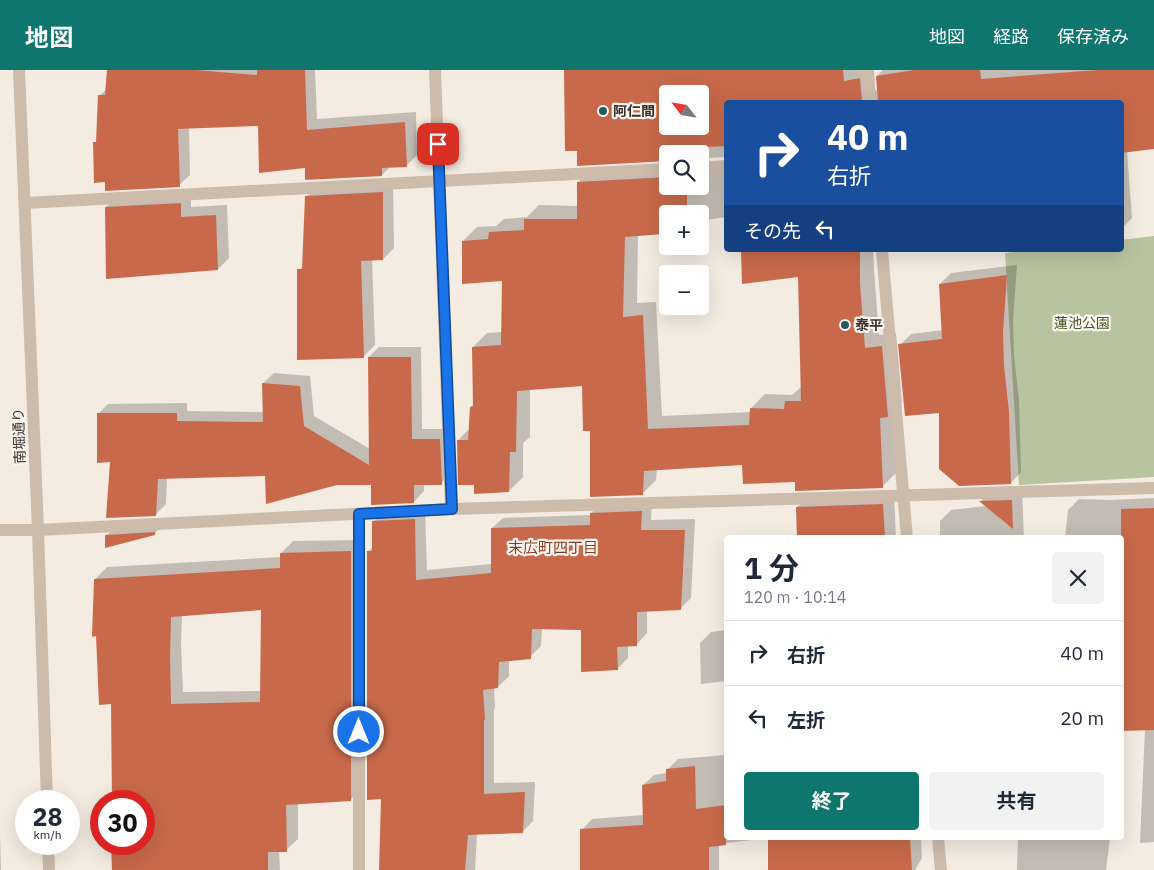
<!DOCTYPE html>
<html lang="ja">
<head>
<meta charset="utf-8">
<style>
  :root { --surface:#fff; --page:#f2f2f3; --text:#1f2937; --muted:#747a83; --line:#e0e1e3; --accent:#0f766e }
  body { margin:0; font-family:"IBM Plex Sans","Noto Sans JP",sans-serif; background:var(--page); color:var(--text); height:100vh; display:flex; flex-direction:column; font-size:19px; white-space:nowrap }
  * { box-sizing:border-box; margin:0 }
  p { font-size:16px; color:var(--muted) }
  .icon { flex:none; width:28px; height:28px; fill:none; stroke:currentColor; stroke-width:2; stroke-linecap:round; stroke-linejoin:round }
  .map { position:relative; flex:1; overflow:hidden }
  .details { position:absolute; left:724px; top:465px; width:400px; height:305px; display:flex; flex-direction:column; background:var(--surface); border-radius:5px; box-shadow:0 5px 20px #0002 }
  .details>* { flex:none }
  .hud { position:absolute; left:724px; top:30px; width:400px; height:152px; border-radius:5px; box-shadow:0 5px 20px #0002; background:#1a4fa0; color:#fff; overflow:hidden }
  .needle { width:32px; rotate:301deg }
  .tools { position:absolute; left:659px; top:15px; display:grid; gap:10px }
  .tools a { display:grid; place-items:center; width:50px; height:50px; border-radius:5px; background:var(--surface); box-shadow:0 5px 20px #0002; font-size:25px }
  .speed { position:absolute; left:15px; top:720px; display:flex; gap:10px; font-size:25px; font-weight:700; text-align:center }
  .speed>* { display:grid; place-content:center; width:65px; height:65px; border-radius:50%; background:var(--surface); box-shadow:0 5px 20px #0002; line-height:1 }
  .speed small { font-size:12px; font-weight:400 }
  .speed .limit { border:8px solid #d22; background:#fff; color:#111 }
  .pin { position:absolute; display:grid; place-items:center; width:42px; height:42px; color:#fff; margin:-21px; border-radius:10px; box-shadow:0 2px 8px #0006 }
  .me { position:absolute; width:55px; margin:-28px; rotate:0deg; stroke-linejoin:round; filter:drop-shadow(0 0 4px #0008) }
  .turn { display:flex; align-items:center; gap:18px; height:105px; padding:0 20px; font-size:22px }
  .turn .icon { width:65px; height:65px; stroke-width:2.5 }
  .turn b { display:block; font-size:35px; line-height:42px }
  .then { display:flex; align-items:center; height:48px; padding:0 20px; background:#0003; gap:10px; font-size:19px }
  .round { display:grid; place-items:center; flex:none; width:52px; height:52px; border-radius:5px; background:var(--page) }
  .overview { display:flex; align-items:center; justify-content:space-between; height:85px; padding:0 20px }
  h1 { font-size:30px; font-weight:700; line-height:38px }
  .primary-button { display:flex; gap:10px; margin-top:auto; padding:10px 20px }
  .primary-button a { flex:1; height:58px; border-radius:5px; background:var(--accent); color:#fff; font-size:20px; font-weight:700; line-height:58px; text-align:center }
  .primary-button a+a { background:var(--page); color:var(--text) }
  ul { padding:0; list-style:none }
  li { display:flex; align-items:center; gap:15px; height:65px; padding:0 20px; border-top:1px solid var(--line) }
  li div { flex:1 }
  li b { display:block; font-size:19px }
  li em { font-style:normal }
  header { display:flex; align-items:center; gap:30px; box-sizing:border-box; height:70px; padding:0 25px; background:var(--accent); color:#fff }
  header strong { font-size:24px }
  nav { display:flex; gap:28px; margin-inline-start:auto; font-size:18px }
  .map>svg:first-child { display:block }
</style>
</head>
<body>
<header>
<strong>地図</strong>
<nav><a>地図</a><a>経路</a><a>保存済み</a></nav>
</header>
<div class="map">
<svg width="1154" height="800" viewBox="0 0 1154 800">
  <rect width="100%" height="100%" fill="#f4ebe1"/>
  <path fill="#b8c4a0" d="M1154 166V407L1019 415 1005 183 1032 180H1121V170Z"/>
  <path fill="#0003" fill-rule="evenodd" d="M108 0H315L317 49 416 42 417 85 406 96 390 97 382 105 307 97 259 55 189 57 190 105 179 115 106 111 95 72 97 70 99 26 107 19Z
    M565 0H874L875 19 879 23 877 6 883 0H1154V77L1127 81 1132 148 1121 159V32H726V87L708 88 710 92H726V147L700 151V144H668V158L662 163 638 165 637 233 656 232 662 346 751 342V338L765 324 792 325 800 318H802L799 206 742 180H873L874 200 879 265 896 263 902 332 893 340 896 403 882 417 796 410 744 394 657 399 656 410 642 424 592 359 583 315 530 319V367L523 373V407L509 421 475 413 458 370 470 358 471 337 474 334 473 277 487 263 502 262 504 209 463 171 477 157 496 156 504 149 527 147 539 135 578 136V112L592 98 668 95V116H700V84H668L579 80ZM668 24H700V56H668Z
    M393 112 394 178 383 189H372L375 275 364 286 299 200 304 195 306 127 317 116Z
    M191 123V137L227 135 229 188 218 199 106 137 117 127Z
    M1017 195 1013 251 1014 285 1019 330 1021 402 1011 413 940 342 900 275 911 264 943 260 940 214 951 203Z
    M379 277H421L422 359H450L452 403 441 413H424V421L414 432 372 414 266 405 167 407 166 434 155 445 111 391 98 344 108 334 187 333V341L264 342 263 313 274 303 310 306 314 346 370 379 369 287Z
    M1022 420 1024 468H940V451L951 440 986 436 981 431 991 421Z
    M894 424 896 468H798L797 437 808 427Z
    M1154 428V772L1140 773 1145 659 1121 468H1065L1068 440 1079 429 1110 430Z
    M652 431 651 450 695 449 691 528 680 539 647 540V563L637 574 628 575V588L618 598 582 559 542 558 541 576 530 587 509 590V606L498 617 494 618 495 638 494 639V713L535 712 533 751 522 762 477 764 475 800H380L382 728 368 481 373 477V452L384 441 425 439 427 500 492 494V458L503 448 591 445V443L602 433Z
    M165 453 154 464 107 465 118 454Z
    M362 470V718L350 730 298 733V769L286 780 279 781 280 800H114L113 774H144V731H113L112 633 95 509 107 497 281 487V483L293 471ZM262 538 261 621 183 622 181 574 182 545Z
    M726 560V611L701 614 700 573 711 562Z
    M726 685V768H768L719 774V800H581L582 760 592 749 644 745 643 715 654 705 667 703 668 699 678 689Z
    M0 763 1 800H0Z
    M769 768H921L922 788 915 800H769Z
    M1018 768H1110L1106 800H1017Z"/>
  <path fill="#c8694b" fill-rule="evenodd" d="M107 0H195L257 5V0H305L307 60 405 52 407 97 382 98V106L305 110V98L259 103 258 56 178 59 180 117 105 121V112L94 113 93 72H96L98 25H105Z
    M564 0H843L844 11 860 8 862 32H726V76L687 78V84H668V91L577 96V81H565ZM668 24H700V56H668Z
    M914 0H980L981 9 1097 0H1154V79L1121 83V32H878L876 6Z
    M668 107V116H687V144H668V156L663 157V164L625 167 623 247 643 245 648 359 749 355 750 338 784 339 785 331H801L798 207 742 214 741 180H860V214L865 278 882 276 888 347 880 348 883 418 795 421V412L743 414 742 395 644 401 643 425 590 427V361H583L582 316 517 321 516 382H510L509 422 474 424V415H458L457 370H468L470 337 473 336 472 277 501 275 502 211 462 214V171L488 169 489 162 524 160V149H577V112Z
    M383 122V190L361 191 364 288 297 290V199H302L305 126Z
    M181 133V147L216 145 218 200 106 209 105 137Z
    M1007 205 1003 262 1004 296 1009 342 1011 414 959 416 939 399V343L905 346 898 274 942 269 939 214Z
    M368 287H411L412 369H440L442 415H414V433L371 435V415H337L266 434 265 406 158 409 156 446 106 448 110 392 97 393V343H177V351L263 352 262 313 300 316 304 356 369 395Z
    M1012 430 1013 459 979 431Z
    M883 434 885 468H797L796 437Z
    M1154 438V660L1121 661V439Z
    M642 441 641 460H685L681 540 637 542V576L617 577 618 600 581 602V560L532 559 531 589 499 592 498 618 483 620 485 650H484V724L525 722 523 763 468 765 465 800H379L381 729 367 730V481H372V451L415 449 416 510 491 503V458L590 455V443Z
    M155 462V465L105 478V465Z
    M351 481V731L286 735 287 782H268V800H112L111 774H144V731H112L111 634 99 635 96 566 92 567 94 509 280 498V483ZM261 540 260 632 171 634 170 587 171 547Z
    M695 696 696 739 726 735V775L709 777V800H580V759L643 755 642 715 666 711V699Z
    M768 768H910L912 800H768Z"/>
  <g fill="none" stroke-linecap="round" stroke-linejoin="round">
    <path stroke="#cdbbac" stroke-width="12" d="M19 0 38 460 47 731
      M435 0 451 439
      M867 0 870 32
      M700 98 726 96
      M25 133 668 99
      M882 180 907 468
      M359 444V800
      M0 460H38L451 439 1154 418
      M938 768 941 800
      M48 774 49 800"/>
  </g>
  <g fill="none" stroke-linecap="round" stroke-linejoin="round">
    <defs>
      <path id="route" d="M359 662V444L452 439 438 74"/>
    </defs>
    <use href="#route" stroke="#114b97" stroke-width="12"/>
    <use href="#route" stroke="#1a73e8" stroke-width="9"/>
  </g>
  <g fill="#1f5a5e" stroke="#fbf5ee" stroke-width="2">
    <circle cx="603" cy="41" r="5"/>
    <circle cx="845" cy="255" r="5"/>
  </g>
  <g text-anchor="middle" stroke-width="4.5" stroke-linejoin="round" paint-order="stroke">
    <g font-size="14" font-weight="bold" fill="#3b302b" stroke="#fbf5ee" text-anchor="start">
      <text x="613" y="46">阿仁間</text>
      <text x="855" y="260">泰平</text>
    </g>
    <g font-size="14" fill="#4a5a2e" stroke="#fbf5ee">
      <text x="1082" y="258">蓮池公園</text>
    </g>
    <g font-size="14" fill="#3b302b" stroke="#fbf5ee">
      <text transform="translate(19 366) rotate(-92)" y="5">南堀通り</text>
    </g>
    <g font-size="15" fill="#8c3b22" stroke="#fbf5ee">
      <text x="553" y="483">末広町四丁目</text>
    </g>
  </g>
</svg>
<div class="tools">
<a><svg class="needle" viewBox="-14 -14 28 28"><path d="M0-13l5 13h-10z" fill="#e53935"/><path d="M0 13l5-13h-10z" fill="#747a83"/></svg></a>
<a><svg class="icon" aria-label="search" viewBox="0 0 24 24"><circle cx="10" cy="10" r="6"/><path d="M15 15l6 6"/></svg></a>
<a>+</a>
<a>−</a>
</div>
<div class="speed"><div>28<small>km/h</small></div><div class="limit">30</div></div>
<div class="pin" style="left:438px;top:74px;background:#d93025"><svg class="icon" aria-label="arrive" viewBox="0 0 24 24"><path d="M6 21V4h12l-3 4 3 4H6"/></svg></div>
<svg class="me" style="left:359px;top:662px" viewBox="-20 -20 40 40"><circle r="17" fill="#1a73e8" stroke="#fff" stroke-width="3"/><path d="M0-11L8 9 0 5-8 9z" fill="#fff"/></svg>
<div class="hud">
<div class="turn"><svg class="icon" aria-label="right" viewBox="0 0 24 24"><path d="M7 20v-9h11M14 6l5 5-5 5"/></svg><div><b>40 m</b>右折</div></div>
<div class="then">その先<svg class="icon" aria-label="left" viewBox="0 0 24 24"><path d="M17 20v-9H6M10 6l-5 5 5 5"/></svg></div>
</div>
<section class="details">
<div class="overview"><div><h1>1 分</h1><p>120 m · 10:14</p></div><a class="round"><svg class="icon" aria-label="close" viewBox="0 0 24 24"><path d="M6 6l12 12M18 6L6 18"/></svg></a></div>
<ul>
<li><svg class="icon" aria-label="right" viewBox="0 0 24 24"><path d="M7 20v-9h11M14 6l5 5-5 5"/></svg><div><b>右折</b></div><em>40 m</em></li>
<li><svg class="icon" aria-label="left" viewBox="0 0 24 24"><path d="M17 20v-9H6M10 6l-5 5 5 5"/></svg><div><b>左折</b></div><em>20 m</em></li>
</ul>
<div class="primary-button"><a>終了</a><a>共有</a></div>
</section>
</div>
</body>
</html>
